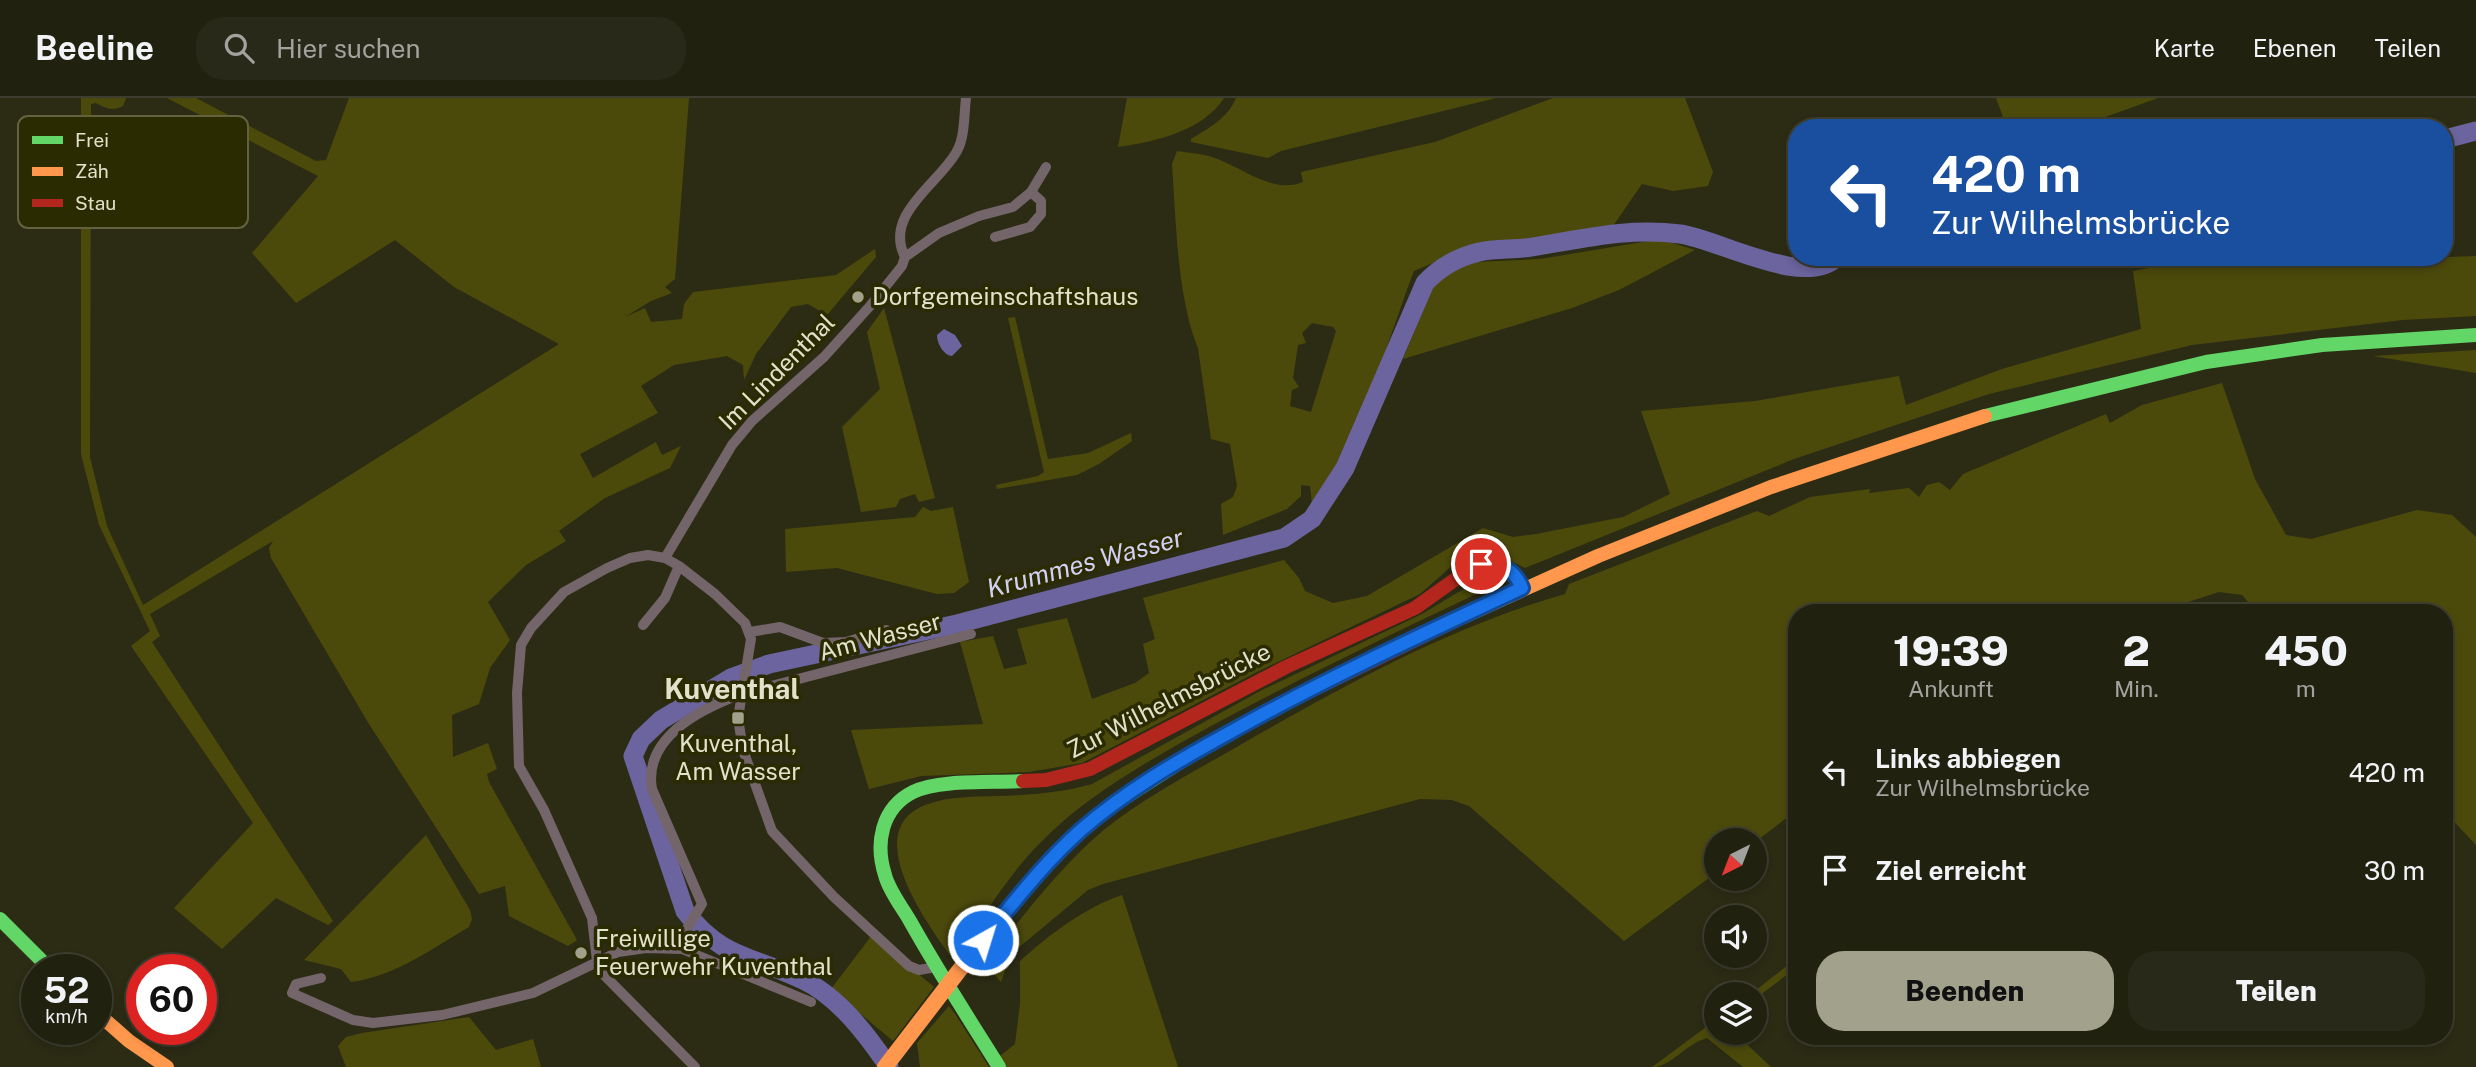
<!DOCTYPE html>
<html lang="de">
<head>
<meta charset="utf-8">
<style>
  :root { --surface:#212110; --page:#292919; --text:#f1f3f6; --muted:#a2a39f; --line:#3e3e30; --accent:#a2a28c }
  body { margin:0; font-family:"Public Sans",sans-serif; background:var(--page); color:var(--text); height:100vh; display:flex; flex-direction:column; font-size:26px; white-space:nowrap }
  * { box-sizing:border-box; margin:0 }
  p { font-size:23px; color:var(--muted) }
  .icon { flex:none; width:38px; height:38px; fill:none; stroke:currentColor; stroke-width:2; stroke-linecap:round; stroke-linejoin:round }
  .map { position:relative; flex:1; overflow:hidden }
  .sheet { position:absolute; left:1788px; top:506px; width:665px; height:441px; display:flex; flex-direction:column; background:var(--surface); border-radius:28px; box-shadow:0 4px 10px #0003,0 0 0 2px var(--line) }
  .sheet>* { flex:none }
  .hud { position:absolute; left:1788px; top:21px; width:665px; height:147px; border-radius:28px; box-shadow:0 4px 10px #0003,0 0 0 2px var(--line); background:#1a4fa0; color:#fff; overflow:hidden }
  .needle { width:46px; rotate:222deg }
  .buttons { position:absolute; left:1704px; top:730px; display:grid; gap:14px }
  .buttons a { display:grid; place-items:center; width:63px; height:63px; border-radius:50%; background:var(--surface); box-shadow:0 4px 10px #0003,0 0 0 2px var(--line); font-size:35px }
  .speed { position:absolute; left:21px; top:856px; display:flex; gap:14px; font-size:35px; font-weight:700; text-align:center }
  .speed>* { display:grid; place-content:center; width:91px; height:91px; border-radius:50%; background:var(--surface); box-shadow:0 4px 10px #0003,0 0 0 2px var(--line); line-height:1 }
  .speed small { font-size:18px; font-weight:400 }
  .speed .limit { border:10px solid #d22; background:#fff; color:#111 }
  .pin { position:absolute; display:grid; place-items:center; width:60px; height:60px; color:#fff; margin:-30px; border:4px solid #fff; border-radius:50%; box-shadow:0 2px 7px #0007 }
  .me { position:absolute; width:77px; margin:-38px; rotate:39deg; stroke-linejoin:round; filter:drop-shadow(0 0 5px #0008) }
  .turn { display:flex; align-items:center; gap:24px; height:147px; padding:0 28px; font-size:32px }
  .turn .icon { width:91px; height:91px; stroke-width:2.5 }
  .turn b { display:block; font-size:49px; line-height:60px }
  .eta { display:flex; justify-content:space-evenly; align-items:center; height:119px; text-align:center }
  .eta b { font-size:42px; font-weight:800; line-height:49px }
  .action { display:flex; gap:14px; margin-top:auto; padding:14px 28px }
  .action a { flex:1; height:80px; border-radius:28px; background:var(--accent); color:#111; font-size:28px; font-weight:800; line-height:80px; text-align:center }
  .action a+a { background:var(--page); color:var(--text) }
  ul { padding:0; list-style:none }
  li { display:flex; align-items:center; gap:21px; height:98px; padding:0 28px }
  li div { flex:1 }
  li b { display:block; font-size:26px }
  li em { font-style:normal }
  header { display:flex; align-items:center; gap:42px; box-sizing:border-box; height:98px; padding:0 35px; background:var(--surface); border-bottom:2px solid var(--line) }
  header strong { font-size:33px }
  nav { display:flex; gap:38px; margin-inline-start:auto; font-size:24px }
  .search { width:490px; height:63px; background:var(--page); display:flex; align-items:center; gap:18px; box-sizing:border-box; padding:0 24px; border-radius:28px; color:var(--muted); font-size:26px }
  .map>svg:first-child { display:block }
</style>
</head>
<body>
<header>
<strong>Beeline</strong>
<div class="search"><svg class="icon" aria-label="search" viewBox="0 0 24 24"><circle cx="10" cy="10" r="6"/><path d="M15 15l6 6"/></svg>Hier suchen</div>
<nav><a>Karte</a><a>Ebenen</a><a>Teilen</a></nav>
</header>
<div class="map">
<svg width="2476" height="969" viewBox="0 0 2476 969">
  <rect width="100%" height="100%" fill="#2c2c15"/>
  <path fill="#4c4a0b" fill-rule="evenodd" d="M81 0H126L123 8C112 13 107 11 96 5L91 6 90 359 107 428 143 507 559 246 454 189 395 142 296 205 252 155 318 78 167 0H196L316 63 326 62 349 0H689L675 181 665 189 672 195 651 203 625 219 645 210 651 224 682 221 684 206 693 194 836 177 875 151 876 159 827 217 808 206 791 209 756 256 744 282 743 267 727 258 674 267 641 288 658 315 580 356 593 380 656 344 662 357 681 348 670 370 605 400 559 433 566 443 526 467 488 504 510 542 490 570 479 606 452 617 453 659 488 645 497 671 487 676 489 684 577 842 568 848 509 818 505 788 479 796 369 626 271 460 269 450 273 443 150 516 160 538 152 544 333 823 328 827 276 800 222 851 174 810 253 725 131 548 150 533 99 427 81 356Z
    M1127 0H1224C1203 33 1154 44 1118 49Z
    M1236 0H1496L1281 53 1268 60 1191 44V41C1209 30 1228 20 1236 0Z
    M1553 0H1685L1713 74 1708 88 1673 93 1642 86 1613 128 1471 149 1414 173C1392 229 1352 368 1312 406L1310 388 1301 387V398L1287 411 1223 437 1221 406 1233 399 1237 388 1230 346 1211 341 1198 250C1177 200 1176 121 1172 66L1177 53C1192 55 1206 56 1220 62 1245 72 1275 96 1303 84L1301 74 1435 44ZM1312 225 1333 229 1336 233 1311 314 1290 308 1292 292 1299 289 1293 280 1298 247 1306 245 1302 235Z
    M1996 0H2158L2075 30H2007Z
    M1649 143H1666L1695 152 1619 192 1572 210 1403 261 1433 189 1443 175 1476 164 1540 161Z
    M2476 158V218L2403 222 2192 247 1989 296 1794 361 1525 470 1495 455H1473L1455 465 1420 496 1257 574 1082 665 1029 674 921 678 869 691 851 632 983 626 960 544 993 538 1004 571 1027 566 1017 531 1067 520 1092 601 1135 585 1149 575 1143 546 1155 541 1143 500 1284 462 1299 480 1305 493 1333 505 1367 498 1483 430 1513 439 1536 436 1623 419 1670 396 1641 313 1755 303 1899 278 1906 307 2002 271 2141 231 2133 173 2149 170Z
    M884 210 935 400 919 404 915 396 900 401 896 409 861 414 842 329 880 291 867 234Z
    M1015 219 1048 361 1088 355 1131 335 1132 343 1099 366 1077 377 997 391 996 387 1038 378 1044 374 1008 220Z
    M2476 252V275L2373 258Z
    M2222 285 2255 381 2286 437 2311 441 2417 412 2452 417 2476 439V747L2445 714V514H2257L2242 497 2219 494 2157 514H1797V627L1793 631 1797 653V712L1755 744 1717 742V774L1624 843 1469 708 1452 702 1420 701 1103 786 1088 792 1011 856 1001 884 985 866C1022 820 1059 769 1105 731 1144 700 1191 675 1235 650 1339 590 1449 529 1565 496L1569 486 1757 413 1769 418 1810 399 1870 391 1869 395 1909 390 1919 399 1927 387 1939 384 1950 392 1963 376 2106 316 2110 325 2142 307Z
    M923 409 931 413 953 409 969 484 954 495 937 496 837 470 786 474 785 431 915 419Z
    M1490 475 1506 482C1406 529 1308 576 1211 628 1152 661 1089 695 1041 744 1006 779 981 822 954 863 929 828 856 731 928 706 950 698 975 699 997 698 1030 697 1060 695 1092 686L1262 592 1422 516Z
    M426 737 470 812 472 821 469 829C431 851 396 878 351 884L341 871 304 862Z
    M1122 797 1178 969H1006L1000 958 1015 946 1020 906V863C1050 836 1084 810 1122 797Z
    M872 837 934 889 893 943 831 891Z
    M1797 860V869L1755 901V896H1751Z
    M949 908 955 916 989 969H920L917 945Z
    M469 919 496 952 533 941 541 969H346L338 948 346 939 362 935Z
    M1717 921V934L1735 935 1771 969H1743L1707 940C1687 945 1671 969 1652 969Z"/>
  <path fill="#6b649e" d="M944 231 955 237 962 248 952 258C943 257 937 245 937 237Z"/>
  <g fill="none" stroke-linecap="round" stroke-linejoin="round">
    <path stroke="#6b649e" stroke-width="19" d="M2445 41 2476 33
      M889 969C867 937 839 899 803 882 754 858 721 861 685 813L633 658 641 641 661 622 731 580 769 566 957 526 1284 440 1312 421 1345 370 1425 185C1439 170 1458 159 1479 154 1496 150 1515 152 1532 149 1582 141 1629 129 1680 136 1718 141 1805 191 1837 159"/>
    <path stroke="#736569" stroke-width="10" d="M995 139 1030 129 1041 116V103L1031 94
      M905 159C883 116 940 85 957 53 965 39 964 16 966 0
      M905 159 939 135 979 118 1013 109 1031 94 1046 69
      M665 460 732 347 752 323 824 259 870 208 902 168 905 159
      M643 527 665 500 679 468
      M750 534 780 529 823 545 846 544 886 532
      M682 851 686 832 702 806 652 691C643 639 701 611 741 596L971 536
      M321 880 296 886 292 895 353 922 373 925 442 917 533 895 618 854 646 850 682 851 811 904
      M695 969 603 876 597 863 592 820 544 712 519 668 517 595 521 547 531 530 564 494 607 470 630 460 648 457 665 460 679 468 715 496 745 525 751 541 738 620 743 652 772 733 834 799 909 868 919 872 936 869"/>
    <path stroke="#63d668" stroke-width="14" d="M1985 318 2206 264 2322 247 2476 237
      M0 821 51 872
      M968 861 1059 752 1104 713 1193 656
      M999 969C969 921 938 873 910 823 902 809 889 793 885 777 875 746 881 710 913 694 939 681 993 685 1023 683"/>
    <path stroke="#ff974d" stroke-width="14" d="M1463 519 1598 458 1771 389 1985 318
      M96 914 129 943 167 969"/>
    <path stroke="#b3261e" stroke-width="14" d="M1193 656 1259 618 1463 519
      M1023 683 1046 682 1090 671 1286 569 1415 510 1474 468 1489 465 1502 468 1514 475 1523 490"/>
    <path stroke="#ff974d" stroke-width="16" d="M885 969 968 861"/>
  </g>
  <g fill="none" stroke-linecap="round" stroke-linejoin="round">
    <defs>
      <path id="route" d="M983 842C1014 804 1044 765 1081 732 1126 693 1176 664 1227 636 1323 582 1423 536 1522 490 1515 472 1500 464 1481 466"/>
    </defs>
    <use href="#route" stroke="#114b97" stroke-width="18"/>
    <use href="#route" stroke="#1a73e8" stroke-width="12"/>
  </g>
  <g fill="#a2a28c" stroke="#2b2b01" stroke-width="2.5">
    <circle cx="858" cy="199" r="7"/>
    <rect x="731" y="613" width="14" height="14" rx="3.5"/>
    <circle cx="581" cy="855" r="7"/>
  </g>
  <g text-anchor="middle" stroke-width="7" stroke-linejoin="round" paint-order="stroke">
    <g font-size="24" fill="#e2e2cc" stroke="#2b2b01" text-anchor="start">
      <text x="872" y="207">Dorfgemeinschaftshaus</text>
      <text x="738" y="654" text-anchor="middle">Kuventhal,<tspan x="738" dy="28">Am Wasser</tspan></text>
      <text x="595" y="849">Freiwillige<tspan x="595" dy="28">Feuerwehr Kuventhal</tspan></text>
    </g>
    <g font-size="24" fill="#e2e2cc" stroke="#2b2b01">
      <text transform="translate(777 274) rotate(-45)" y="8">Im Lindenthal</text>
      <text transform="translate(880 539) rotate(-15)" y="8">Am Wasser</text>
      <text transform="translate(1169 603) rotate(-27)" y="8">Zur Wilhelmsbrücke</text>
    </g>
    <g font-size="26" font-style="italic" fill="#d2cff5" stroke="#2b2b01">
      <text transform="translate(1085 465) rotate(-15)" y="9">Krummes Wasser</text>
    </g>
    <g font-size="28" font-weight="bold" fill="#e2e2cc" stroke="#2b2b01">
      <text x="732" y="601">Kuventhal</text>
    </g>
  </g>
  <rect x="18" y="18" width="230" height="112" rx="10" fill="#2b2b01" stroke="#62623e" stroke-width="2"/>
  <rect x="32" y="38" width="31" height="8" fill="#63d668"/>
  <rect x="32" y="69" width="31" height="9" fill="#ff974d"/>
  <rect x="32" y="101" width="31" height="8" fill="#b3261e"/>
  <g font-size="19" fill="#e2e2cc">
    <text x="75" y="49">Frei</text>
    <text x="75" y="80">Zäh</text>
    <text x="75" y="112">Stau</text>
  </g>
</svg>
<div class="buttons">
<a><svg class="needle" viewBox="-14 -14 28 28"><path d="M0-13l5 13h-10z" fill="#e53935"/><path d="M0 13l5-13h-10z" fill="#a2a39f"/></svg></a>
<a><svg class="icon" aria-label="sound" viewBox="0 0 24 24"><path d="M4 9h4l5-4v14l-5-4H4zM17 9q2 3 0 6"/></svg></a>
<a><svg class="icon" aria-label="layers" viewBox="0 0 24 24"><path d="M12 4l9 5-9 5-9-5zM3 14l9 5 9-5"/></svg></a>
</div>
<div class="speed"><div>52<small>km/h</small></div><div class="limit">60</div></div>
<div class="pin" style="left:1481px;top:466px;background:#d93025"><svg class="icon" aria-label="arrive" viewBox="0 0 24 24"><path d="M6 21V4h12l-3 4 3 4H6"/></svg></div>
<svg class="me" style="left:983px;top:842px" viewBox="-20 -20 40 40"><circle r="17" fill="#1a73e8" stroke="#fff" stroke-width="3"/><path d="M0-11L8 9 0 5-8 9z" fill="#fff"/></svg>
<div class="hud">
<div class="turn"><svg class="icon" aria-label="left" viewBox="0 0 24 24"><path d="M17 20v-9H6M10 6l-5 5 5 5"/></svg><div><b>420 m</b>Zur Wilhelmsbrücke</div></div>
</div>
<section class="sheet">
<div class="eta">
<div><b>19:39</b><p>Ankunft</p></div>
<div><b>2</b><p>Min.</p></div>
<div><b>450</b><p>m</p></div>
</div>
<ul>
<li><svg class="icon" aria-label="left" viewBox="0 0 24 24"><path d="M17 20v-9H6M10 6l-5 5 5 5"/></svg><div><b>Links abbiegen</b><p>Zur Wilhelmsbrücke</p></div><em>420 m</em></li>
<li><svg class="icon" aria-label="arrive" viewBox="0 0 24 24"><path d="M6 21V4h12l-3 4 3 4H6"/></svg><div><b>Ziel erreicht</b></div><em>30 m</em></li>
</ul>
<div class="action"><a>Beenden</a><a>Teilen</a></div>
</section>
</div>
</body>
</html>
